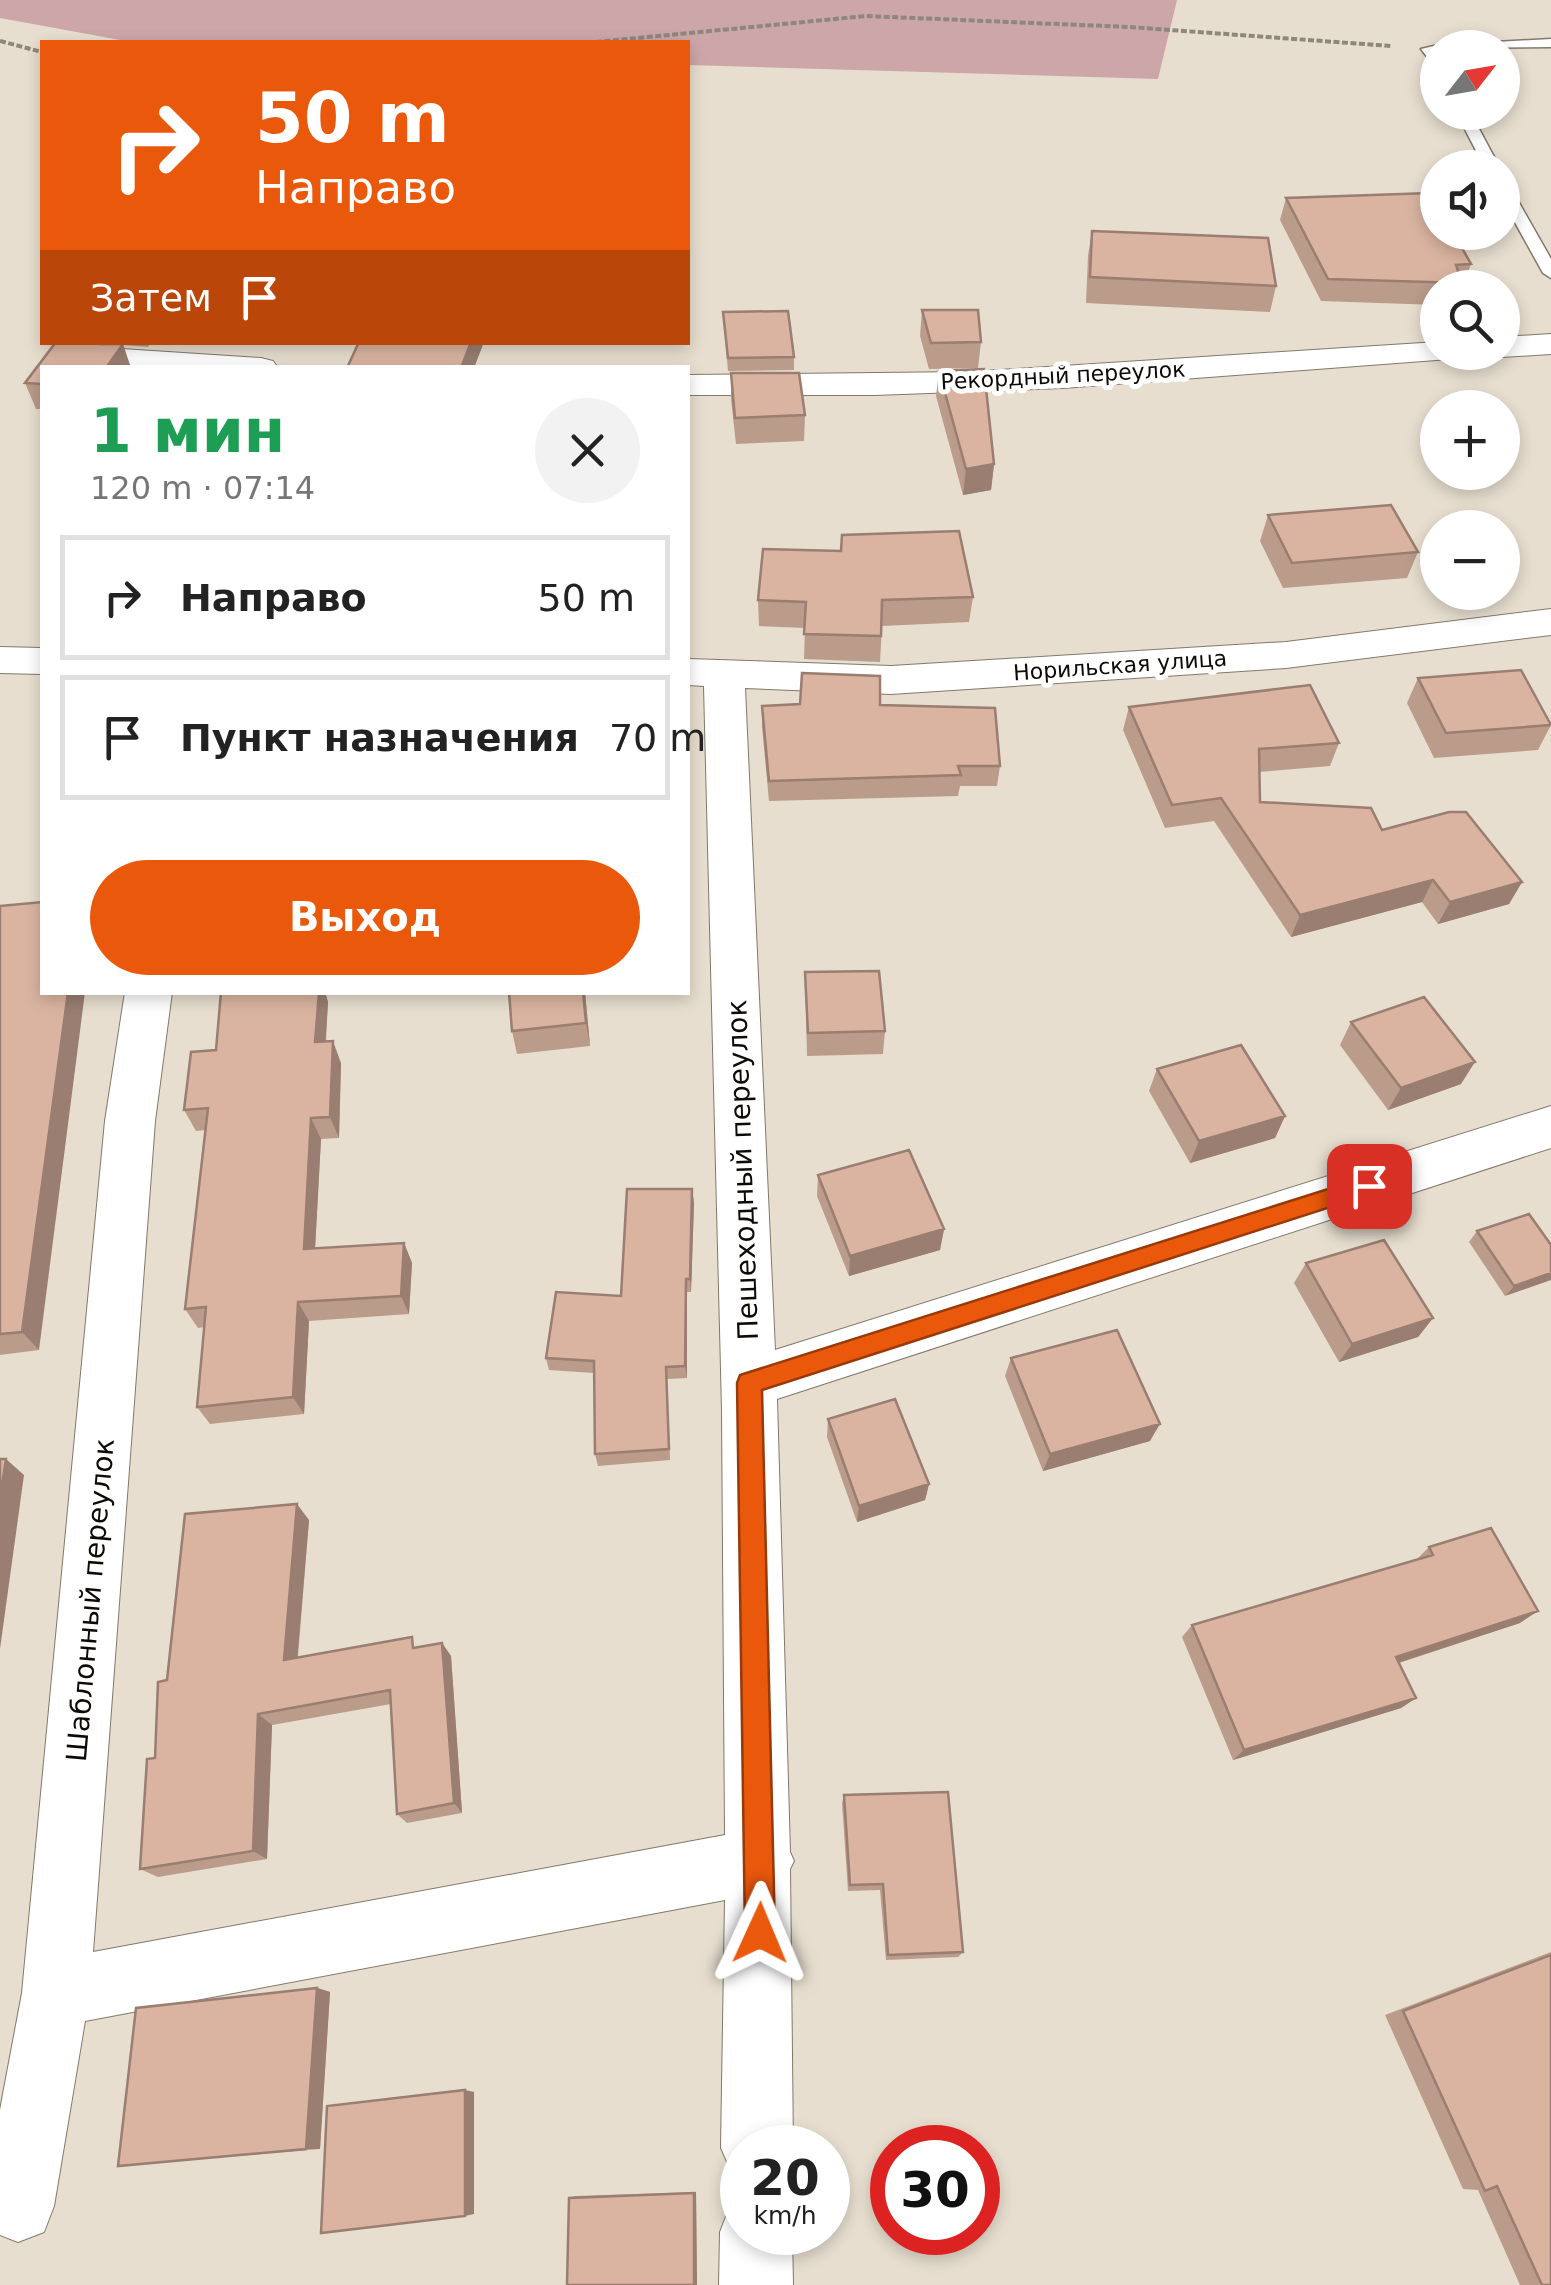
<!DOCTYPE html>
<html lang="ru">
<head>
<meta charset="utf-8">
<style>
  :root { --surface:#fff; --page:#f2f2f2; --text:#222; --muted:#767676; --line:#e0e0e0; --accent:#ea580c }
  body { margin:0; font-family:"DejaVu Sans",sans-serif; background:var(--page); color:var(--text); height:100vh; display:flex; flex-direction:column; font-size:38px; white-space:nowrap }
  * { box-sizing:border-box; margin:0 }
  p { font-size:32px; color:var(--muted) }
  .icon { flex:none; width:55px; height:55px; fill:none; stroke:currentColor; stroke-width:2; stroke-linecap:round; stroke-linejoin:round }
  .map { position:relative; flex:1; overflow:hidden }
  .side { position:absolute; left:40px; top:365px; width:650px; height:630px; display:flex; flex-direction:column; background:var(--surface); border-radius:0px; box-shadow:0 5px 15px #0003 }
  .side>* { flex:none }
  .hud { position:absolute; left:40px; top:40px; width:650px; height:305px; border-radius:0px; box-shadow:0 5px 15px #0003; background:#ea580c; color:#fff; overflow:hidden }
  .needle { width:65px; rotate:59deg }
  .fabs { position:absolute; left:1420px; top:30px; display:grid; gap:20px }
  .fabs a { display:grid; place-items:center; width:100px; height:100px; border-radius:50%; background:var(--surface); box-shadow:0 5px 15px #0003; font-size:50px }
  .speed { position:absolute; left:720px; top:2125px; display:flex; gap:20px; font-size:50px; font-weight:700; text-align:center }
  .speed>* { display:grid; place-content:center; width:130px; height:130px; border-radius:50%; background:var(--surface); box-shadow:0 5px 15px #0003; line-height:1 }
  .speed small { font-size:25px; font-weight:400 }
  .speed .limit { border:15px solid #d22; background:#fff; color:#111 }
  .pin { position:absolute; display:grid; place-items:center; width:85px; height:85px; color:#fff; margin:-42px; border-radius:20px; box-shadow:0 5px 15px #0006 }
  .me { position:absolute; width:110px; margin:-55px; rotate:1deg; stroke-linejoin:round; filter:drop-shadow(0 0 8px #0008) }
  .turn { display:flex; align-items:center; gap:35px; height:210px; padding:0 50px; font-size:45px }
  .turn .icon { width:130px; height:130px; stroke-width:2.5 }
  .turn b { display:block; font-size:70px; line-height:85px }
  .then { display:flex; align-items:center; height:95px; padding:0 50px; background:#0003; gap:20px; font-size:38px }
  .round { display:grid; place-items:center; flex:none; width:105px; height:105px; border-radius:52px; background:var(--page) }
  .head { display:flex; align-items:center; justify-content:space-between; height:170px; padding:0 50px }
  h1 { font-size:60px; font-weight:600; line-height:75px; color:#1e9e55 }
  .button { display:flex; gap:20px; margin-top:auto; padding:20px 50px }
  .button a { flex:1; height:115px; border-radius:60px; background:var(--accent); color:#fff; font-size:40px; font-weight:600; line-height:115px; text-align:center }
  ul { padding:0; list-style:none }
  li { display:flex; align-items:center; gap:30px; height:125px; margin:0 20px 15px; padding:0 30px; border:5px solid var(--line); border-radius:0px }
  li div { flex:1 }
  li b { display:block; font-size:38px }
  li em { font-style:normal }
  .map>svg:first-child { display:block }
</style>
</head>
<body>
<div class="map">
<svg width="1551" height="2285" viewBox="0 0 1551 2285">
  <rect width="100%" height="100%" fill="#e7decf"/>
  <path fill="#cda6a9" d="M0 0H1177L1158 79 688 65V42H131L0 18Z"/>
  <g fill="none" stroke-linecap="round" stroke-linejoin="round">
    <defs>
      <path id="service" d="M1551 39V47L1453 48 1459 44Z
        M1438 45 1444 48H1438V71L1421 49Z
        M1456 112H1470L1500 168H1485Z
        M1502 181 1509 185 1551 259V278L1543 273 1502 199Z"/>
      <path id="minor" d="M1551 334V354L1502 357 1489 352H1502V337Z
        M1438 342V352H1454L1450 359 1063 388 875 395H688V375L969 372Z
        M122 349 261 358 273 361 278 368 110 366 105 359 110 352Z
        M1551 609V635L1286 668 891 694 745 688 775 1350 1551 1106V1148L777 1399 790 1852 794 1861 790 1869 793 2148H742V2178L732 2173 721 2148 725 1900 85 2021 54 2206 44 2232 18 2242 0 2235V2110L22 1993 105 1121 125 992H172L155 1121 93 1952 725 1835 722 1410 704 686 688 685V659L891 666 1286 642Z
        M0 647 42 648V674L0 673Z
        M742 2201V2232H792L793 2285H719L720 2232 730 2206Z"/>
    </defs>
    <use href="#service" stroke="#81796b" stroke-width="3"/>
    <use href="#minor" stroke="#81796b" stroke-width="2"/>
    <path stroke="#8e877c" stroke-width="4" stroke-dasharray="6 2.5" stroke-linecap="butt" d="M0 41 42 52
      M596 42 866 16 1129 27 1391 46"/>
    <use href="#service" fill="#fff" fill-rule="evenodd"/>
    <use href="#minor" fill="#fff" fill-rule="evenodd"/>
  </g>
  <path fill="#bb9b8a" d="M1286 198 1471 264 1463 286 1438 288V305L1321 301 1280 220Z
    M1092 231 1276 286 1270 312 1086 303 1088 256Z
    M922 310 981 342 978 368 929 369 920 336Z
    M723 312 794 357V370L728 371Z
    M56 342H151L148 347 123 345 42 368V409H36L25 383Z
    M939 371 994 464 991 490 963 495 936 396Z
    M731 373 805 415 804 441 736 444 731 399Z
    M1268 515 1418 552 1407 578 1283 588 1260 541Z
    M973 597 969 622 882 626 880 662 804 659 805 628 759 626 758 600Z
    M1418 678 1551 725 1538 750 1434 758 1407 703Z
    M880 705 1000 766 997 786H960L958 796 769 801 762 727V706Z
    M1129 707 1339 743 1330 766 1259 772 1260 802 1382 830 1522 882 1509 904 1438 924 1422 902 1291 937 1214 821 1165 828 1123 730Z
    M0 906 39 1350 0 1355Z
    M805 972 885 1031 883 1054 807 1056Z
    M221 992H325L328 1002 326 1041 341 1063 339 1138 321 1139 315 1248 404 1243 412 1263 409 1314 309 1321 304 1414 210 1424 197 1407 204 1327 198 1328 185 1309 206 1130 196 1131 184 1110 216 1050Z
    M509 992H585L590 1046 517 1054 512 1031Z
    M1351 1022 1461 1084 1388 1110 1340 1045Z
    M1157 1069 1285 1116 1275 1138 1190 1163 1149 1091Z
    M818 1175 944 1229 940 1250 849 1276 817 1196Z
    M692 1189 694 1203 691 1292H687V1378L667 1379 670 1460 598 1466 595 1454 594 1373 549 1370 546 1358 621 1296Z
    M1477 1231 1551 1245 1505 1296 1469 1242Z
    M1306 1263 1433 1318 1418 1337 1339 1362 1294 1283Z
    M1011 1358 1150 1441 1043 1471 1005 1376Z
    M828 1419 929 1484 925 1500 857 1522 827 1437Z
    M309 1520 298 1657 418 1647 442 1643 451 1656 462 1813 407 1823 397 1814 391 1704 272 1725 267 1859 158 1877 140 1869 167 1680Z
    M1429 1547 1520 1623 1399 1663 1416 1698 1401 1708 1233 1760 1182 1637 1192 1625 1416 1560Z
    M844 1795 963 1952 958 1957 886 1960 880 1890 848 1891 842 1803Z
    M1551 1952V2285H1520L1478 2190 1463 2189 1385 2015Z
    M317 1988 330 1992 320 2149 118 2166Z
    M696 2192 697 2285 569 2198 575 2196Z"/>
  <path fill="#997e71" d="M471 342H484L474 368H461Z
    M123 344 131 368H106Z
    M994 464 991 490 963 495 966 469Z
    M1433 880 1422 902 1291 937 1300 915Z
    M1522 882 1509 904 1438 924 1450 902Z
    M68 992H85L39 1350 22 1332Z
    M319 992H325L328 1002 324 1064 315 1042Z
    M583 992H585L590 1046 586 1023Z
    M333 1041 341 1063 339 1138 330 1117Z
    M1475 1062 1461 1084 1388 1110 1401 1088Z
    M1285 1116 1275 1138 1190 1163 1199 1141Z
    M311 1118 321 1139 314 1268 304 1249Z
    M692 1189 694 1203 691 1292 690 1279Z
    M944 1229 940 1250 849 1276 850 1256Z
    M404 1243 412 1263 409 1314 401 1296Z
    M1551 1273V1280L1505 1296 1514 1286Z
    M686 1279 687 1292V1378L685 1366Z
    M298 1302 309 1321 304 1414 293 1397Z
    M1433 1318 1418 1337 1339 1362 1352 1344Z
    M1160 1424 1150 1441 1043 1471 1050 1454Z
    M6 1459 24 1475 0 1649V1498Z
    M929 1484 925 1500 857 1522 859 1506Z
    M297 1504 309 1520 296 1672 284 1660Z
    M1538 1611 1520 1623 1382 1668 1396 1657Z
    M442 1643 451 1656 462 1813 454 1803Z
    M1416 1698 1401 1708 1233 1760 1244 1750Z
    M258 1714 272 1725 267 1859 253 1851Z
    M317 1988 330 1992 320 2149H306Z
    M465 2090 474 2092V2214L465 2216Z
    M696 2192 697 2285H694V2193Z"/>
  <path fill="#dab4a1" stroke="#997e71" stroke-width="2.5" d="M1430 193 1438 205V232H1453L1471 264 1456 265 1462 283 1328 279 1286 198Z
    M1092 231 1268 238 1276 286 1090 277Z
    M922 310H978L981 342 931 343Z
    M788 311 794 357 728 358 723 312Z
    M56 342H99L100 344H123L106 368H42V384L25 383Z
    M359 342H471L461 368H347Z
    M984 369 994 464 966 469 939 371Z
    M731 373H799L805 415 735 418Z
    M1391 505 1418 552 1292 563 1268 515Z
    M959 531 973 597 882 600 881 636 804 634 806 602 758 600 763 549 841 551 842 535Z
    M1521 670 1551 725 1446 733 1418 678Z
    M802 673 880 676V705L995 708 1000 766H958L961 775 769 781 762 706 800 704Z
    M1310 685 1339 743 1259 749 1260 802 1371 808 1382 830 1449 812H1466L1522 882 1450 902 1433 880 1300 915 1221 798 1172 805 1129 707Z
    M42 902V992H68L22 1332 0 1334V906Z
    M879 971 885 1031 808 1033 805 972Z
    M221 992H319L315 1042 333 1041 330 1117 311 1118 304 1249 404 1243 401 1296 298 1302 293 1397 197 1407 206 1307 185 1309 208 1108 184 1110 191 1052 216 1050Z
    M509 992H583L586 1023 512 1031Z
    M1424 997 1475 1062 1401 1088 1351 1022Z
    M1241 1045 1285 1116 1199 1141 1157 1069Z
    M909 1150 944 1229 850 1256 818 1175Z
    M627 1189H692L690 1279H686L685 1366 666 1367 669 1449 595 1454 594 1361 546 1358 556 1292 621 1296Z
    M1529 1214 1551 1245V1273L1514 1286 1477 1231Z
    M1384 1240 1433 1318 1352 1344 1306 1263Z
    M1117 1330 1160 1424 1050 1454 1011 1358Z
    M895 1399 929 1484 859 1506 828 1419Z
    M0 1459H6L0 1498Z
    M297 1504 284 1660 412 1637 413 1648 442 1643 454 1803 397 1814 390 1690 258 1714 253 1851 140 1869 147 1759 155 1758 158 1682 167 1680 185 1514Z
    M1491 1528 1538 1611 1396 1657 1416 1698 1244 1750 1192 1625 1433 1555 1429 1547Z
    M948 1792 963 1952 888 1955 883 1884 850 1885 844 1795Z
    M1551 1955V2285H1542L1497 2186 1485 2191 1403 2011Z
    M317 1988 306 2149 118 2166 136 2008Z
    M465 2090V2216L321 2233 327 2106Z
    M694 2193V2285H567L569 2198Z"/>
  <path fill="#ea580c" stroke="#983908" stroke-width="2.5" d="M1369 1176 1377 1179 1380 1186 1377 1192 762 1390 775 1933 770 1943 760 1948 749 1943 745 1933 737 1383 740 1375Z"/>
  <g text-anchor="middle" stroke-width="10" stroke-linejoin="round" paint-order="stroke">
    <g font-size="22" fill="#0e0b06" stroke="#fff">
      <text transform="translate(1063 375) rotate(-3)" y="8">Рекордный переулок</text>
      <text transform="translate(1120 665) rotate(-4)" y="8">Норильская улица</text>
    </g>
    <g font-size="28" fill="#0e0b06" stroke="#fff">
      <text transform="translate(742 1170) rotate(-92)" y="10">Пешеходный переулок</text>
      <text transform="translate(90 1600) rotate(-85)" y="10">Шаблонный переулок</text>
    </g>
  </g>
</svg>
<div class="fabs">
<a><svg class="needle" viewBox="-14 -14 28 28"><path d="M0-13l5 13h-10z" fill="#e53935"/><path d="M0 13l5-13h-10z" fill="#767676"/></svg></a>
<a><svg class="icon" aria-label="sound" viewBox="0 0 24 24"><path d="M4 9h4l5-4v14l-5-4H4zM17 9q2 3 0 6"/></svg></a>
<a><svg class="icon" aria-label="search" viewBox="0 0 24 24"><circle cx="10" cy="10" r="6"/><path d="M15 15l6 6"/></svg></a>
<a>+</a>
<a>−</a>
</div>
<div class="speed"><div>20<small>km/h</small></div><div class="limit">30</div></div>
<div class="pin" style="left:1369px;top:1186px;background:#d93025"><svg class="icon" aria-label="arrive" viewBox="0 0 24 24"><path d="M6 21V4h12l-3 4 3 4H6"/></svg></div>
<svg class="me" style="left:760px;top:1933px" viewBox="-20 -20 40 40"><path d="M0-17L14 15 0 8-14 15z" fill="#ea580c" stroke="#fff" stroke-width="4"/></svg>
<div class="hud">
<div class="turn"><svg class="icon" aria-label="right" viewBox="0 0 24 24"><path d="M7 20v-9h11M14 6l5 5-5 5"/></svg><div><b>50 m</b>Направо</div></div>
<div class="then">Затем<svg class="icon" aria-label="arrive" viewBox="0 0 24 24"><path d="M6 21V4h12l-3 4 3 4H6"/></svg></div>
</div>
<section class="side">
<div class="head"><div><h1>1 мин</h1><p>120 m · 07:14</p></div><a class="round"><svg class="icon" aria-label="close" viewBox="0 0 24 24"><path d="M6 6l12 12M18 6L6 18"/></svg></a></div>
<ul>
<li><svg class="icon" aria-label="right" viewBox="0 0 24 24"><path d="M7 20v-9h11M14 6l5 5-5 5"/></svg><div><b>Направо</b></div><em>50 m</em></li>
<li><svg class="icon" aria-label="arrive" viewBox="0 0 24 24"><path d="M6 21V4h12l-3 4 3 4H6"/></svg><div><b>Пункт назначения</b></div><em>70 m</em></li>
</ul>
<div class="button"><a>Выход</a></div>
</section>
</div>
</body>
</html>
